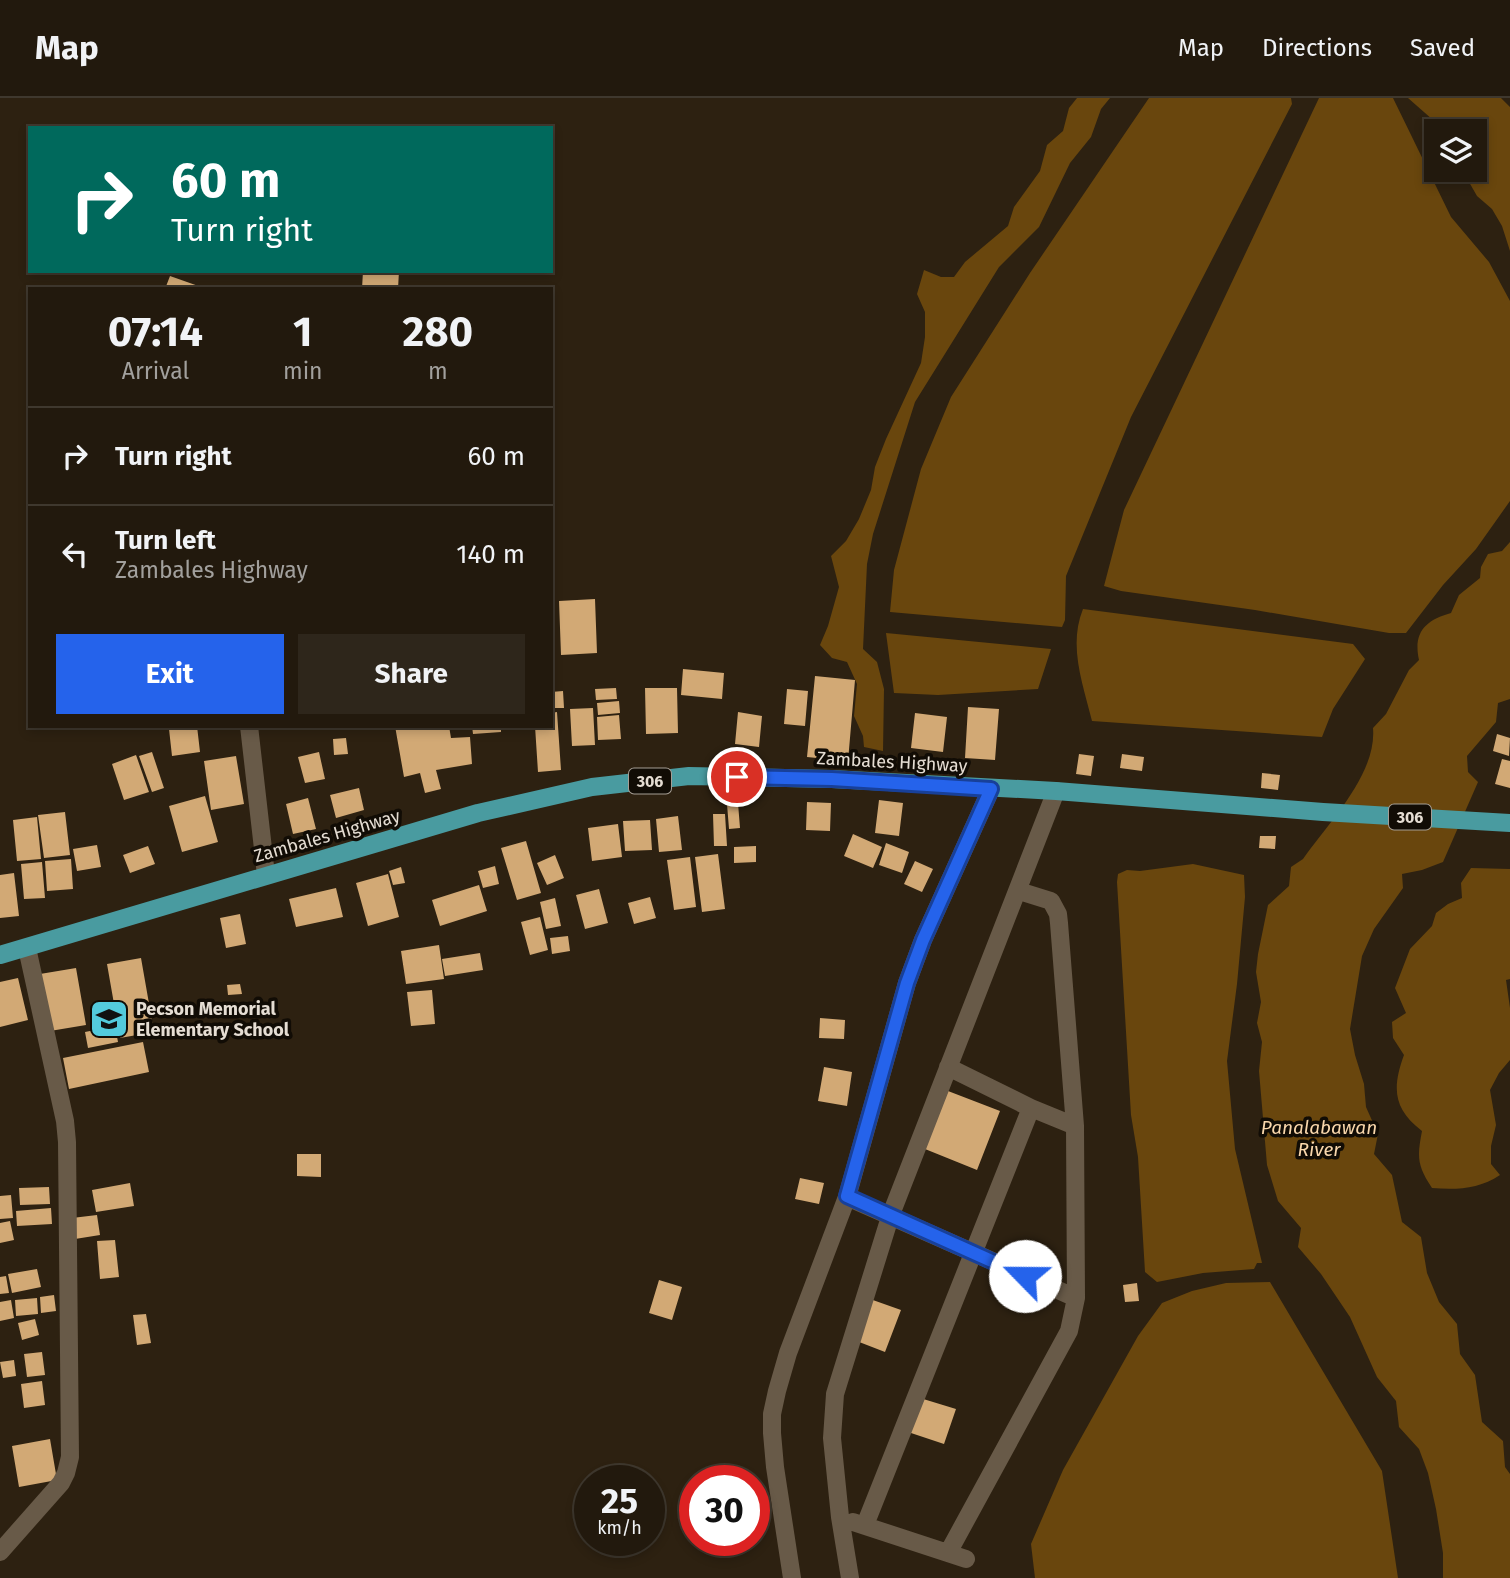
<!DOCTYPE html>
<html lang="en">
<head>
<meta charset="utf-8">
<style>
  :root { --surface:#22190d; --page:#2e261b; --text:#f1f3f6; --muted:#a2a09d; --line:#3f382e; --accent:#2563eb }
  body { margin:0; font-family:"Fira Sans",sans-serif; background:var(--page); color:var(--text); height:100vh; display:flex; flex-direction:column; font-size:26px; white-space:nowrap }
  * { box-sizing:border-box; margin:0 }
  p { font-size:23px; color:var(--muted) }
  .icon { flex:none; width:38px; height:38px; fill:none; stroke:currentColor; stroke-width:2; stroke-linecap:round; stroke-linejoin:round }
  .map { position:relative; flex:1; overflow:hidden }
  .drawer { position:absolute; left:28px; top:189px; width:525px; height:441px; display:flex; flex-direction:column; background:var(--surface); border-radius:0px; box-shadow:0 4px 10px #0003,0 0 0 2px var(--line) }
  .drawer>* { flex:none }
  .hud { position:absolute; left:28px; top:28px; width:525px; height:147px; border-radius:0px; box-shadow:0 4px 10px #0003,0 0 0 2px var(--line); background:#00695c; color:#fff; overflow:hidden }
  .controls { position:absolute; left:1424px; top:21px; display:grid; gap:14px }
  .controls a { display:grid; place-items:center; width:63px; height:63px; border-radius:0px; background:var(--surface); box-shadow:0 4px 10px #0003,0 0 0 2px var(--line); font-size:35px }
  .speed { position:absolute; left:574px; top:1367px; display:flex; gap:14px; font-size:35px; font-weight:700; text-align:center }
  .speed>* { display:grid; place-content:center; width:91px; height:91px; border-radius:50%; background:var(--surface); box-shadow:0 4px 10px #0003,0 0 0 2px var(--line); line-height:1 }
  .speed small { font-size:18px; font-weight:400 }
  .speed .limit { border:10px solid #d22; background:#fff; color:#111 }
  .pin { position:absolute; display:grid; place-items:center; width:60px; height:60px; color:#fff; margin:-30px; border:4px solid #fff; border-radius:50%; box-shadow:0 2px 7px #0007 }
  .me { position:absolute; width:77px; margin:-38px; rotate:293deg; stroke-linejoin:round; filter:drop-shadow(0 0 5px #0008) }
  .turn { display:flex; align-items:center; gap:24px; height:147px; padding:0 28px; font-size:32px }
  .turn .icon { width:91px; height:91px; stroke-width:2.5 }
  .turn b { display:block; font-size:49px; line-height:60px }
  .eta { display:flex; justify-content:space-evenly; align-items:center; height:119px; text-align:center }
  .eta b { font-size:42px; font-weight:700; line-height:49px }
  .action { display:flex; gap:14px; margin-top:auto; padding:14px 28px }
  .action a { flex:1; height:80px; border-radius:0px; background:var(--accent); color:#fff; font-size:28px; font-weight:700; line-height:80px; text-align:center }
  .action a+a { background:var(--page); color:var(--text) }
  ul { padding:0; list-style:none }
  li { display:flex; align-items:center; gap:21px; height:98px; padding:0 28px; border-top:2px solid var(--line) }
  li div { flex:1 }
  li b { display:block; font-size:26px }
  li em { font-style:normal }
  header { display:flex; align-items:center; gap:42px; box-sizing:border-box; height:98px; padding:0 35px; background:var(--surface); border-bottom:2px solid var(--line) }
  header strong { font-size:33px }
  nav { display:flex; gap:38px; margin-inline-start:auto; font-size:24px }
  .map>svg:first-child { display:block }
</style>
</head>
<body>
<header>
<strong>Map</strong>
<nav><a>Map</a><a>Directions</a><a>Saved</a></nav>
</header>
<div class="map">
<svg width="1510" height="1480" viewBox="0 0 1510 1480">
  <rect width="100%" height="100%" fill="#2d2111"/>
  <path fill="#69460d" d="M1077 0H1110L1101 11 1091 39 1070 65 1039 129 999 169 915 304 873 436 867 466 863 551 877 564 884 591 883 653 864 649 863 638 854 618 857 586 847 564 832 560 820 547 828 528 839 489 831 458 846 443 859 421 871 392 875 369 886 341 921 265 925 239V214L917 196 924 172 941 179H954L965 164 1008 128 1014 109 1040 73 1047 47 1063 33 1069 10Z
    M1149 0H1291L1292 6 1131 319 1066 478 1065 522 1062 529 890 514 894 472 921 371 951 299 1030 175Z
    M1319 0H1393L1451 119 1489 164 1510 203V403L1476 451 1443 487 1406 535H1389L1255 512 1121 493 1104 488 1124 412Z
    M1408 0H1501L1510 9V153L1502 128 1492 111 1477 98 1469 84 1456 72H1475V33H1437L1433 22Z
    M1510 444V601L1498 605 1496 624 1467 658 1468 674 1478 684 1443 764 1422 772 1402 776 1403 790 1374 831 1362 858 1350 931 1355 957 1364 986 1366 1009 1378 1036 1374 1056 1392 1077 1402 1124 1421 1139 1427 1175 1439 1204 1457 1226 1460 1256 1475 1277 1482 1324 1503 1343 1505 1369 1510 1376V1480H1443V1455L1436 1411 1428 1375 1419 1351 1399 1329 1396 1303 1377 1279 1350 1219 1321 1176 1298 1149 1301 1130 1278 1103 1267 1067 1259 973 1262 944 1257 925 1261 904 1256 874 1258 856 1268 807 1289 788 1291 769 1303 761C1329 724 1377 676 1373 630L1386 616 1409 572 1419 562C1413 535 1425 522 1451 515L1459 497 1480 480 1481 469 1488 456 1502 453Z
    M1083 511 1353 546 1365 561 1333 611 1322 639 1092 623C1083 586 1068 548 1083 511Z
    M886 535 1051 551 1038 591 938 597 894 595Z
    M1193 766 1244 777 1245 799 1237 886 1227 963 1235 1051 1262 1165H1257L1254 1171 1203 1175 1157 1184 1145 1174 1138 1059 1131 1017 1117 784 1118 776 1127 772 1140 773Z
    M1471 770 1510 771V881L1506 882 1510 910V962L1499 975 1490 992 1496 1027 1491 1048V1066L1500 1077C1479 1091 1457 1092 1432 1090 1417 1067 1417 1059 1422 1033 1393 1011 1392 990 1404 957L1393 940 1392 924 1406 915 1395 890 1410 851 1432 828 1436 815 1448 806 1462 800 1461 785Z
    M1270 1184 1382 1373 1398 1480H1035L1031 1446 1063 1372 1138 1238 1162 1205 1192 1193 1226 1185Z"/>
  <path fill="#d2a975" d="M363 173H399L398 191H362Z
    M170 178 204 190V191H165Z
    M595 501 597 555 561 557 559 503Z
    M683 571 724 575 722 601 681 597Z
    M815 578 855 582 848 663 807 659Z
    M616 590 617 601 596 602 595 591Z
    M645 590H677L678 635 646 636Z
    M787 591 808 593 805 628 784 626Z
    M563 593 564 610H551V594Z
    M619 603 620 615 598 617 597 605Z
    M968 609 999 611 995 662 965 660Z
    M593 610 595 647 572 648 570 611Z
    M557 614 561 672 538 674 535 628H551V615Z
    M738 614 762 618 759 649 735 646Z
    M915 615 947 619 943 654 911 650Z
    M619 617 621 641 598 642 597 619Z
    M197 628 200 654 172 658 169 631Z
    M395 628H449L451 640 470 639 472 666 436 672 441 691 425 695 420 675 404 679Z
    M472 628H501V634L473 636Z
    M1497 636 1510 640 1509 658 1493 653Z
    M346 640 348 656 334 657 333 641Z
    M152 654 164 690 152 694 139 658Z
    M319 654 325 681 305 685 298 659Z
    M1079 656 1094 658 1091 678 1076 676Z
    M1122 656 1144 659 1142 673 1120 670Z
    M136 657 149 694 124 702 112 666Z
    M236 658 244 706 211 712 204 663Z
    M1502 661 1510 663V690L1495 686Z
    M1262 675 1280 677 1278 692 1261 690Z
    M359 690 364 712 336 720 330 697Z
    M205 698 218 744 182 754 169 708Z
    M308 700 316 731 293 736 286 706Z
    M879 702 903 705 899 738 875 735Z
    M807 704 831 705 830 733 806 732Z
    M738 705 740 730 729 731 727 706Z
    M65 714 70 757 44 760 38 717Z
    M713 716H725L727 748H714Z
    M678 718 682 752 659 754 656 721Z
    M37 719 41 761 17 763 13 722Z
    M650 722 652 752 625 753 623 723Z
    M618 726 622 759 592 763 588 730Z
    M853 736 882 749 873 770 844 758Z
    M1260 738H1276L1275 751 1259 750Z
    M526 743 541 795 517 802 501 750Z
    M886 745 909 754 902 775 879 767Z
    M97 747 101 769 77 773 73 751Z
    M148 748 155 766 130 775 123 757Z
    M756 748V764L734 765V749Z
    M718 756 725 811 702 814 695 759Z
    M555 757 564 780 547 787 537 765Z
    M690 759 696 809 674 812 667 762Z
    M71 761 73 791 47 793 45 763Z
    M915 763 933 771 922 794 904 786Z
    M42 764 45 800 24 801 21 766Z
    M495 768 499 786 483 790 478 773Z
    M401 769 405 785 393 787 389 773Z
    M14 775 19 818 0 820V777Z
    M388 776 399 819 368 828 356 785Z
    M479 787 487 813 440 828 432 802Z
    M336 790 343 819 296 829 289 801Z
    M599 791 608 825 585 831 576 797Z
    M650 799 656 820 634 826 628 805Z
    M555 800 561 828 546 831 540 804Z
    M240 816 246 846 226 850 220 820Z
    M540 819 548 852 530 857 521 824Z
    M568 838 570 853 552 856 550 840Z
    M439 847 444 881 406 886 401 853Z
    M480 855 483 872 445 878 442 861Z
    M141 860 154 934 120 940 107 866Z
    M76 870 86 927 50 933 40 876Z
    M18 880 28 922 0 929V884Z
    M240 886 242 896 228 897 227 887Z
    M432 892 435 926 411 928 407 894Z
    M820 920 845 922 844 941 819 940Z
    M115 928 118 944 88 950 85 934Z
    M143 944 149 974 69 991 63 960Z
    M824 969 852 974 847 1008 818 1003Z
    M948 993 1000 1013 977 1072 925 1051Z
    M297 1056H321V1079L297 1078Z
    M800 1080 824 1085 819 1106 795 1101Z
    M130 1085 134 1108 96 1114 92 1092Z
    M49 1089 50 1106 20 1107 19 1090Z
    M11 1097 13 1120 0 1121V1098Z
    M51 1110 52 1126 17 1128 16 1113Z
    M97 1117 100 1137 75 1141 72 1120Z
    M10 1123 14 1142 0 1145V1125Z
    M115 1142 119 1179 100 1181 97 1143Z
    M37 1171 41 1189 12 1195 8 1176Z
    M6 1178 9 1195 0 1196V1179Z
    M659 1182 682 1189 672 1222 649 1215Z
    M1137 1185 1139 1203 1125 1204 1123 1187Z
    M54 1197 56 1213 41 1215 40 1199Z
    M37 1200 38 1216 16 1218 15 1202Z
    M870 1201 901 1212 885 1254 854 1242Z
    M11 1202 14 1220 0 1223V1204Z
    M146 1216 151 1245 137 1247 133 1217Z
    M35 1221 39 1237 22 1242 18 1225Z
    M42 1254 45 1277 27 1279 24 1256Z
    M14 1262 16 1278 3 1280 0 1264Z
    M42 1283 45 1307 24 1310 21 1286Z
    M920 1300 956 1311 944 1346 908 1334Z
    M50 1341 57 1382 19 1389 12 1348Z"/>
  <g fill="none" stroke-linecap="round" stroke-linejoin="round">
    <path stroke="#685a48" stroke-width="18" d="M249 628 266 777
      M948 969 1031 1010 1075 1028
      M847 1099 1076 1200
      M853 1424 966 1461
      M865 1427 1031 1010
      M0 1454 61 1385 66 1375 70 1359 67 1044 65 1023 27 850
      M948 1455 1069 1233 1076 1200 1075 1028 1059 825 1058 816 1051 803 1019 793
      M792 1480 775 1369 772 1335V1316L777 1293 788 1255 847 1099 907 885 923 842 991 691
      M850 1480 840 1419 832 1340 835 1296 890 1119 1056 693"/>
    <path stroke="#499ba0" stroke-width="18" d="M0 857 478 715 592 689 689 678 832 681 1056 693 1323 714 1510 725"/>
  </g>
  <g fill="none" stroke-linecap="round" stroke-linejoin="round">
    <defs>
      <path id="route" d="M737 679 832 681 991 691 923 842 907 885 847 1098 1025 1178"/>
    </defs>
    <use href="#route" stroke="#184099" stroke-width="18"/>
    <use href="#route" stroke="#2563eb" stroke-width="12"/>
  </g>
  <defs>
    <symbol id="school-square" viewBox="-11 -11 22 22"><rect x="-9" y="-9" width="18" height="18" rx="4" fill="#53cadc" stroke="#110c05"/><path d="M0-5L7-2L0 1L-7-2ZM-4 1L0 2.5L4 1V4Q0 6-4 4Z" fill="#111"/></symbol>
  </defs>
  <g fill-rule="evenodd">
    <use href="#school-square" x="87" y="899" width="44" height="44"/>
  </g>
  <g text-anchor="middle" stroke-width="7" stroke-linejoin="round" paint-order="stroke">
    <g fill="#110c05" stroke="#a59e95" stroke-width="2">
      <rect x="629" y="670.5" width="42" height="25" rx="5"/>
      <rect x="1389" y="706.5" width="42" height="25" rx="5"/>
    </g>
    <g font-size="16" font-weight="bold" fill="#e5ddd3">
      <text x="650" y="689">306</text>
      <text x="1410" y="725">306</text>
    </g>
    <g font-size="18" fill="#e5ddd3" stroke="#110c05">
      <text transform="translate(892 664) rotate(3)" y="6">Zambales Highway</text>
      <text transform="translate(327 738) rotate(-16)" y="6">Zambales Highway</text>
    </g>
    <g font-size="18" font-weight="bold" fill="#e5ddd3" stroke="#110c05" text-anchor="start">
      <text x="136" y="917">Pecson Memorial<tspan x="136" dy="21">Elementary School</tspan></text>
    </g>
    <g font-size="19" font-style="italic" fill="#f9d7ac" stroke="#110c05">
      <text x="1319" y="1036">Panalabawan<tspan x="1319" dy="22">River</tspan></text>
    </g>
  </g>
</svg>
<div class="controls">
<a><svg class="icon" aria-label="layers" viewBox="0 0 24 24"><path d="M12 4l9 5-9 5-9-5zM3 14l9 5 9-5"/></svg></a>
</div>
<div class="speed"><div>25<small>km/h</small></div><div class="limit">30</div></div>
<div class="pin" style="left:737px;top:679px;background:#d93025"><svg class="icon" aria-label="arrive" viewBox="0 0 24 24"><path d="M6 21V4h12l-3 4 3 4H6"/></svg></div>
<svg class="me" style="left:1025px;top:1178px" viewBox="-20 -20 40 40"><circle r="19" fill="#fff"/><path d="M0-13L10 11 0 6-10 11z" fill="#2563eb"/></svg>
<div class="hud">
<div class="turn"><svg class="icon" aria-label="right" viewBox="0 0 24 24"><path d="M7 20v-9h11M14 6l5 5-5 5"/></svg><div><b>60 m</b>Turn right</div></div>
</div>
<section class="drawer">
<div class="eta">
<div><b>07:14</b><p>Arrival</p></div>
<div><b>1</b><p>min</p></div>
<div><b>280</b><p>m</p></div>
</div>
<ul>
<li><svg class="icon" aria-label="right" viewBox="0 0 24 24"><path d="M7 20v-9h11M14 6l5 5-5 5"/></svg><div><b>Turn right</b></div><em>60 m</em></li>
<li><svg class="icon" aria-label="left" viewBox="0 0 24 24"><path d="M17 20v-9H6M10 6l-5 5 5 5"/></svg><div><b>Turn left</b><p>Zambales Highway</p></div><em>140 m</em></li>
</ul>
<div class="action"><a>Exit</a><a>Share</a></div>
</section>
</div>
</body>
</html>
